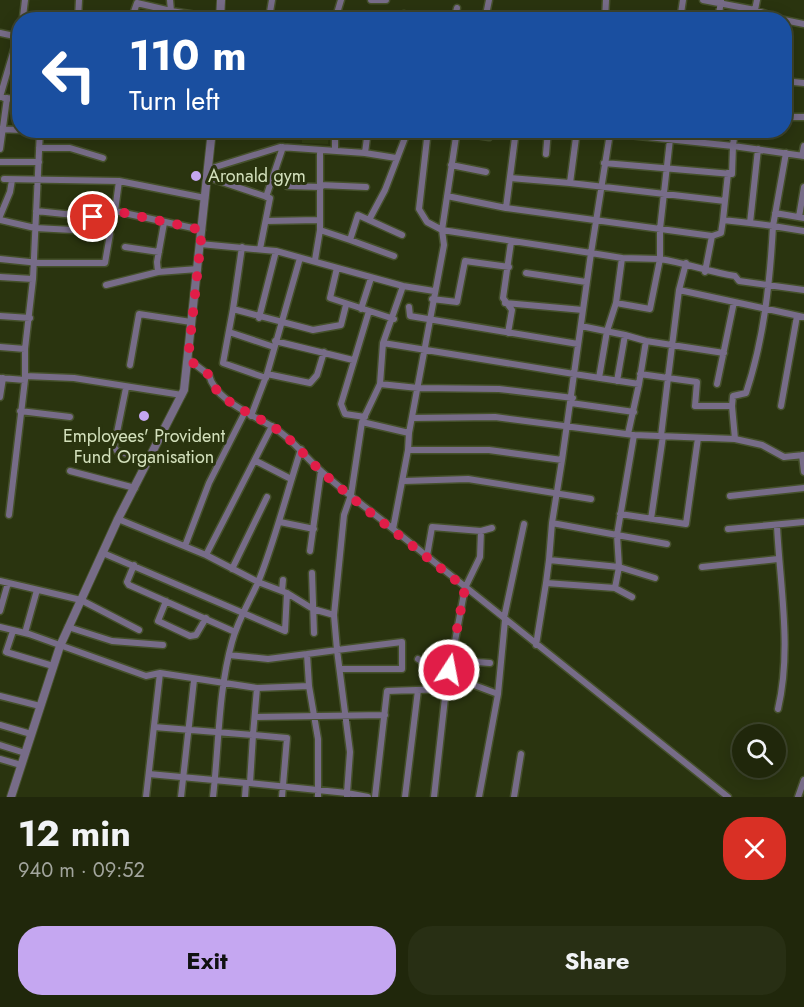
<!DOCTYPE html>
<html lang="en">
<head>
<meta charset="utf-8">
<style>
  :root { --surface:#20270b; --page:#282f14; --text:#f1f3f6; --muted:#a2a59d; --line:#3d442c; --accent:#c5a7f1 }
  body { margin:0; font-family:Jost,sans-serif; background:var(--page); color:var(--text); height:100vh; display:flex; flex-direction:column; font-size:22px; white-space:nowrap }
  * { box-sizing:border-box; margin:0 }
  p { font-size:20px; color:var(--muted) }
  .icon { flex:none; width:33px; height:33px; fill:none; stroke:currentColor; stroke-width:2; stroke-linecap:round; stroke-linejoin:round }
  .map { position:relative; height:797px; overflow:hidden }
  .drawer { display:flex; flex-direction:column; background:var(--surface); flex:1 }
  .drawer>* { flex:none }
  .banner { position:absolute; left:12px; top:12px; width:780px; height:126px; border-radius:24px; box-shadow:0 3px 15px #0003,0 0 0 2px var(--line); background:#1a4fa0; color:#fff; overflow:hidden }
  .controls { position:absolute; left:732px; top:724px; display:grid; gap:12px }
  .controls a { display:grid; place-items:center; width:54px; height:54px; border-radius:50%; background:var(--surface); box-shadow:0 3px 15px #0003,0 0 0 2px var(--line); font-size:30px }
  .pin { position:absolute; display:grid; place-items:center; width:51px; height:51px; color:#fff; margin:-26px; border:3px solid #fff; border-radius:50%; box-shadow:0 2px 6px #0007 }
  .me { position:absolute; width:66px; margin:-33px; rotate:11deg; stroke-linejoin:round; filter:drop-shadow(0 0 4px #0008) }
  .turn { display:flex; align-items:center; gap:21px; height:126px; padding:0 18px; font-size:27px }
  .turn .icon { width:78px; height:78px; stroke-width:2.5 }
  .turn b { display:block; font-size:42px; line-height:51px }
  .round { display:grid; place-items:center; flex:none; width:63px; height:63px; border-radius:24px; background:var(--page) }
  .headline { display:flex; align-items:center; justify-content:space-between; height:102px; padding:0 18px }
  h1 { font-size:36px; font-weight:700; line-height:45px }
  .button { display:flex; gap:12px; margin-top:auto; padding:12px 18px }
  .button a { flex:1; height:69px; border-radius:24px; background:var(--accent); color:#111; font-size:24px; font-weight:700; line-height:69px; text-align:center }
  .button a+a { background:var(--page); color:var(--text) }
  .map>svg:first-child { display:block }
</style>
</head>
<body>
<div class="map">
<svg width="804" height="797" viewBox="0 0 804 797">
  <rect width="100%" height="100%" fill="#2a340f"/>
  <path fill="#323e14" d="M302 131H329L328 144 302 143Z"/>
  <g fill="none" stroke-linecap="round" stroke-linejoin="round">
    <defs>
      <path id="minor" d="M25 0 23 17 78 19 79 0
        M170 0 171 11 196 15
        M371 0H386
        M703 0 755 10 783 20
        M270 12 272 0
        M131 20 137 3 171 11
        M335 20 341 0
        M397 20 404 14
        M454 20 457 8
        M485 20 489 0
        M605 20 606 0
        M680 20 683 0
        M718 20 721 1
        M753 20 757 0
        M784 20 804 24
        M0 33 19 37
        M784 81 804 83
        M0 97 20 29
        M4 98 20 99
        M784 117H804
        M0 129 20 130
        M30 130 40 131
        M125 130 135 133 139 130
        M428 130 419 209 427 222 442 230 591 253 610 133 733 146 735 130
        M577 130 570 183 725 201 723 220 750 223 758 149
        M590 130 610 133V130
        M671 130 660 229V259C686 263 709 272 735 276L739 281 804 290
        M457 132 489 137
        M39 148H70L103 158
        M0 149 7 98
        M335 151V130
        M365 153 396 158
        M546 154 548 130
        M802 156 804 146
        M0 162H39
        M604 163 732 174 733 146 804 156
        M451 165 486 172
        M209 169 280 147 365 153 368 130
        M207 177 270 198 260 249
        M510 178 570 183
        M4 179 119 181 205 198
        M320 185 366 187
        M287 186 321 187
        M447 196 506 208 712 236 721 233 723 220
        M266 197 283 147
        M725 201 728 173
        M506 208 516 130
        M36 211 93 217 95 211H115L202 230
        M115 211 119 181
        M775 213 804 218
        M0 216 10 192 12 180
        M799 217 804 187
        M0 220 35 228 92 231 93 217
        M369 220 385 190 408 130
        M266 221 319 220
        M750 223 773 226 786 153
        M320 230 350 240 358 215 402 235
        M350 240 394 256
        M200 244 276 251 403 286 434 291
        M125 247 159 252
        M242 247 233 309 313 330 341 325 346 305
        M622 258 591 253 574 374 639 384 646 341
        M622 258 660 259 650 309 616 303Z
        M0 259 39 263H105L110 234 92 231
        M315 260 320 230V150
        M686 263 679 290 804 317
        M337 268 330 298 394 319
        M158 272 157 262 164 223
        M705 272 712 236
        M526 273 586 282
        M0 277 33 279 25 349V376L74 378 182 395
        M33 279 40 130
        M106 285 158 272 198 269
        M679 290 668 378 697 382 695 406H732L735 439
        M432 299 457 302 465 261 509 267
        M505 303 583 310
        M409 307 410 316 578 344
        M233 309 223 363 266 378
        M361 309 371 278
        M0 316 30 318
        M259 318 276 251
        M581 326 625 335 617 381
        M229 332 274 347
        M508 333 512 310 503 298 511 242
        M625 335 646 341 724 353
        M275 341 353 360
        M383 343 574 374 562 460
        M0 347 25 349
        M188 359 209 375C215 400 251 414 271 426 292 438 304 456 322 472 344 492 370 510 393 529L408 450H489L562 460 552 523
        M130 365 139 314 191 322
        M267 374 310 383 317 375 324 352
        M640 374 668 378 661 436
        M0 378 25 380V376
        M599 378 607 331 616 303
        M380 384 418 388 499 389 573 398
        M717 384 734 302
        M126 388 114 447 117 451 150 461
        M0 397 3 378
        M571 403 634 412
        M732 406 733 396 746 393C764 339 770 282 773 226L804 231
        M781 406 797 316
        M20 411 70 417
        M251 416 267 374 300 258
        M365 417 345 414 341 404 369 311
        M412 418 495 417 634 435 735 439 762 445 784 457 804 455
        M362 422 409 433
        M628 434 639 384
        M408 450 409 433 444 245 442 230 457 130
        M802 455 804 472
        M256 461 291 479
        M70 471 135 488
        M404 481 468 479 591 499
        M730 496 804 488
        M620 514 686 524 698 438
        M9 515 25 380
        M118 519 206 555 258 582 287 593 313 609 334 615
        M651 519 663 436
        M280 522 314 529
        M777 526C780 587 792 649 778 709
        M393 529 728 797
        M728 529 804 522
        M185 546 209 483 245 412
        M310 551 321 471
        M103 553 285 631 287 593
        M206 555 272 426
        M427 556 432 527 481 531 492 528
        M549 560 552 523 617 535 634 435
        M134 565 127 582 129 585 235 632
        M702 567 778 559
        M232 569 267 497
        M312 573 314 633
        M0 581 81 600 139 630
        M546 583 549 560 619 567 655 578
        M615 588 619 567 617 535 667 544
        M282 591 283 580
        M166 601 158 621 190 636 196 635 206 618
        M0 611 8 583
        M504 618 524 524
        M0 627 29 634 146 676 160 673 257 688 309 686 307 654 337 650 350 752 347 793 250 783H246L245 797
        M68 627 112 641 163 645
        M13 631 6 652 53 666
        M25 633 37 590
        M536 645 546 583 615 588 632 597
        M229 655 268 659 307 654
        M418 659 431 667 449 670
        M450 660 490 663
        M341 669H402V642L337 650 334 615 344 515 351 495 362 422 380 384 383 343 403 286
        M447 675 498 694
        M309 686 318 739V797
        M257 688 253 735 287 738 282 797
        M446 689 465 588 480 557 481 531
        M0 696 40 706
        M255 717 385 715
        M0 725 31 734
        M154 727 253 735 250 783
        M0 745 25 753
        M0 759 21 765
        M149 774 246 783
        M347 796V793L368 797
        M146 797 160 673
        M181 797 194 680
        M213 797C219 746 218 692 232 642 238 619 250 601 259 580 276 537 287 492 301 449
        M375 797 387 691 446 689 434 797
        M405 797 418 690
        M479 797 498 694 505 620
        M514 797 521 754
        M798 797 804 780"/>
      <path id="tertiary" d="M220 20 221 0
        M11 797 60 646 118 519 184 390 212 130"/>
    </defs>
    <use href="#minor" stroke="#45502b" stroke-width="9"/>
    <use href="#tertiary" stroke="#45502b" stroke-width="10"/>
    <use href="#minor" stroke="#776c88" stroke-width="6"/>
    <use href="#tertiary" stroke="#776c88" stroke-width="8"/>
  </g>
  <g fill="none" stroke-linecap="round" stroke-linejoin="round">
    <path stroke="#e11d48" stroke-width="10" stroke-dasharray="0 18" d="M93 217 95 211H115L202 230 188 359 209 375C215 402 255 414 275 428 294 441 306 458 322 472 368 513 418 549 465 588L449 670"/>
  </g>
  <g fill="#c5a7f1" stroke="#2a340f" stroke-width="2">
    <circle cx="196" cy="176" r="6"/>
    <circle cx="144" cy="416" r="6"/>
  </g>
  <g text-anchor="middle" stroke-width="6" stroke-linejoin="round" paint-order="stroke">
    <g font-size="18" fill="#d3e0bc" stroke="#2a340f" text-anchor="start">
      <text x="208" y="182">Aronald gym</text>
      <text x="144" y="442" text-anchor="middle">Employees' Provident<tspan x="144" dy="21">Fund Organisation</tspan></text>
    </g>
  </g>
</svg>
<div class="controls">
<a><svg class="icon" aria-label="search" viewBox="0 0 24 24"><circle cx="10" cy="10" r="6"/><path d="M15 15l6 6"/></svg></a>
</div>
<div class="pin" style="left:93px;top:217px;background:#d93025"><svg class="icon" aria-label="arrive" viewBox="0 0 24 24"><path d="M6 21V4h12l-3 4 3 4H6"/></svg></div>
<svg class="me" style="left:449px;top:670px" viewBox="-20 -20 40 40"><circle r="17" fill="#e11d48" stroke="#fff" stroke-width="3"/><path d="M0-11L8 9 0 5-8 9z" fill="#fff"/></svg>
<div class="banner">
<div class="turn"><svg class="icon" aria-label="left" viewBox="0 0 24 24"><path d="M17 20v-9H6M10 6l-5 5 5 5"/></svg><div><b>110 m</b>Turn left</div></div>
</div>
</div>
<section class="drawer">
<div class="headline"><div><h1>12 min</h1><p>940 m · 09:52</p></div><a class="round" style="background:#d93025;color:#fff"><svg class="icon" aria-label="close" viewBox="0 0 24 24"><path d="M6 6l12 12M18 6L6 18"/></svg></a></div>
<div class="button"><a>Exit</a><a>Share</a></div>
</section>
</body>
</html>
